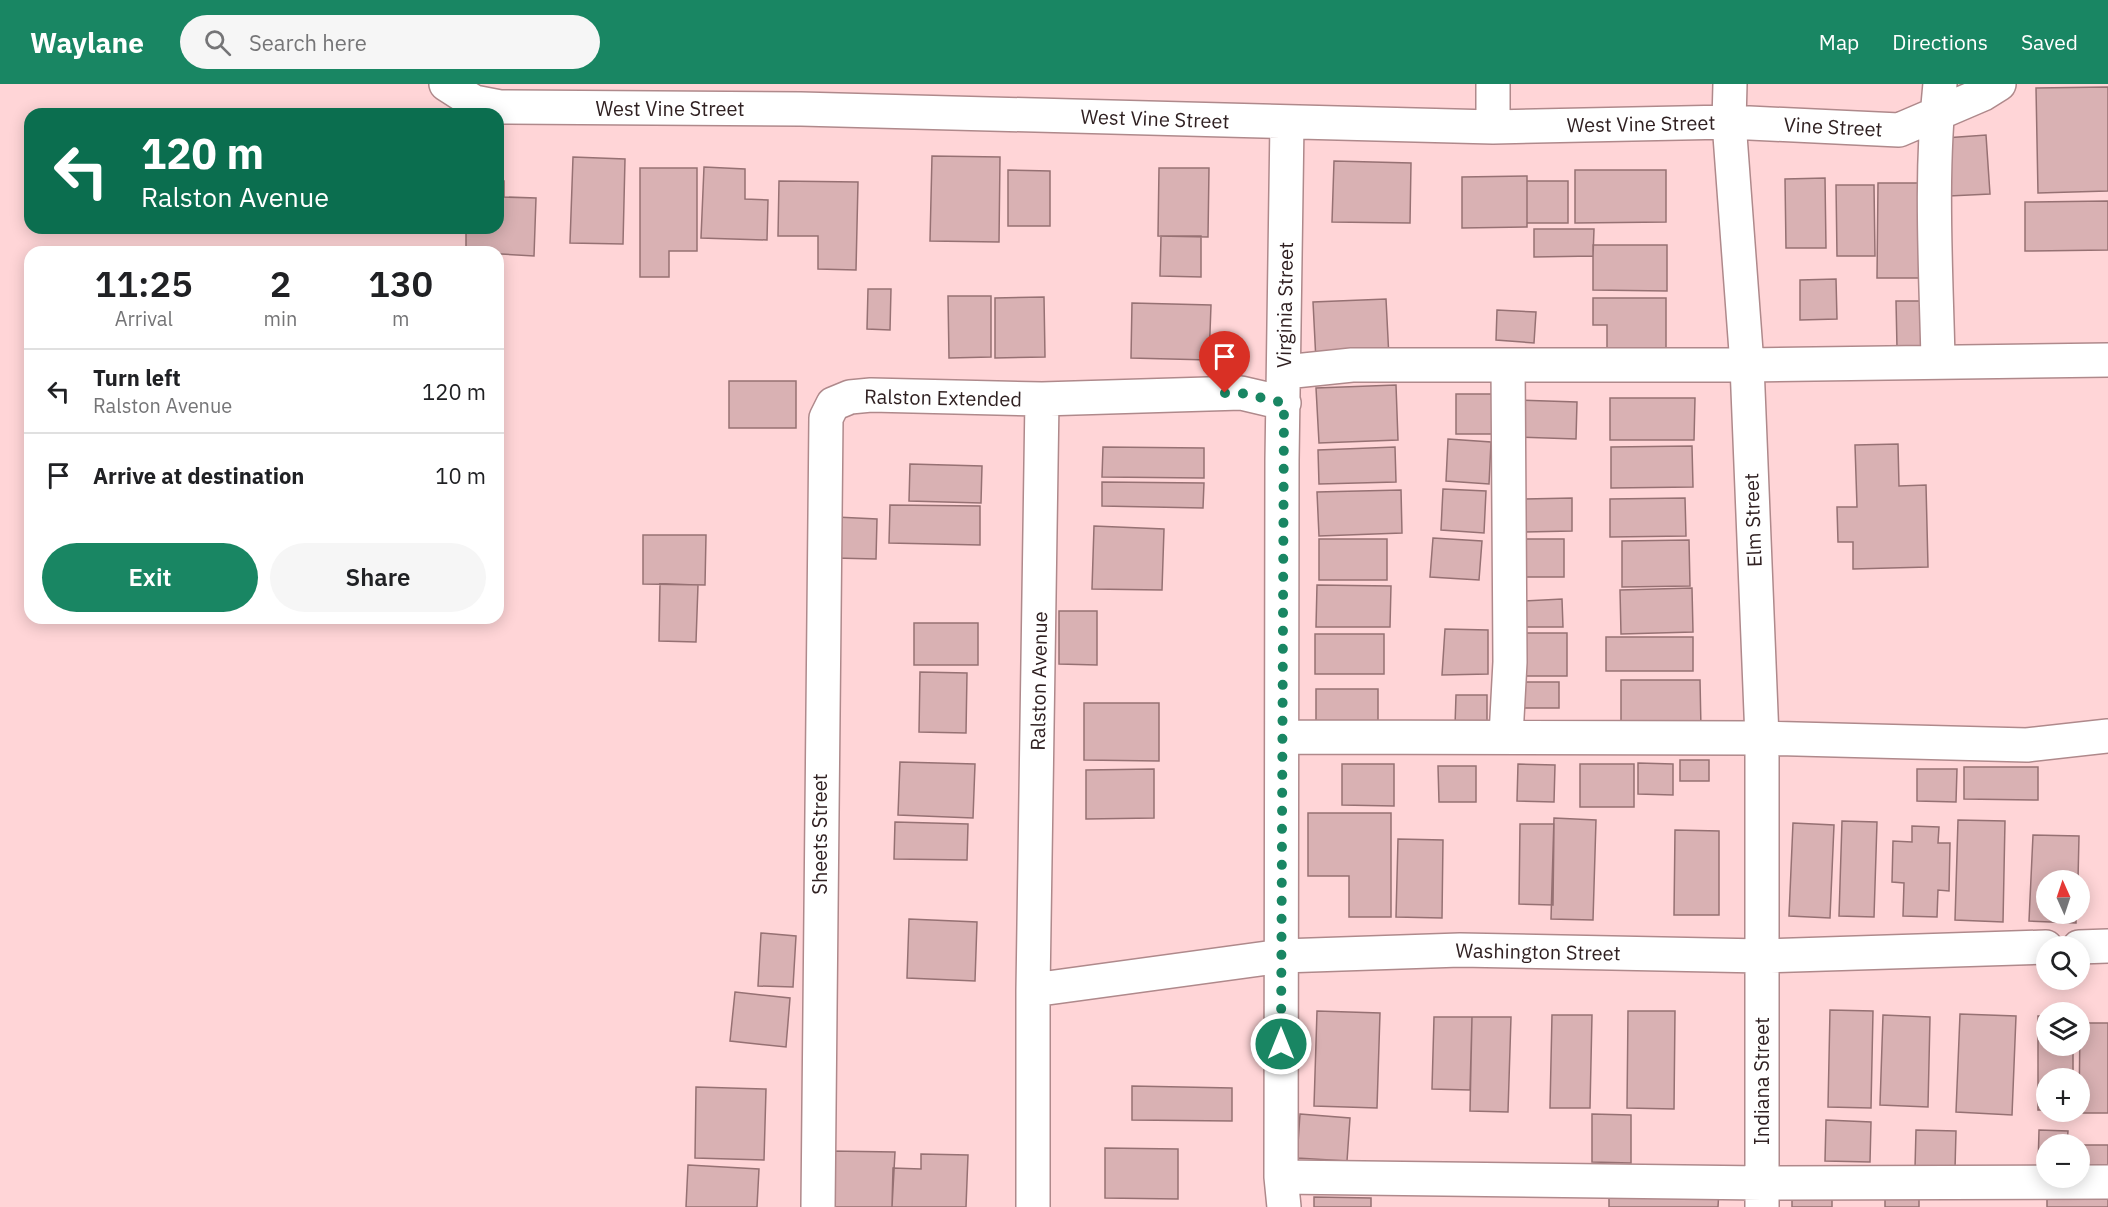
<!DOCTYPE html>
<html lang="en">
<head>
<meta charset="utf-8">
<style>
  :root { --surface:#fff; --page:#f6f6f6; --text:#202124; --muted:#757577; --line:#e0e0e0; --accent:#198663 }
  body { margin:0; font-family:"IBM Plex Sans",sans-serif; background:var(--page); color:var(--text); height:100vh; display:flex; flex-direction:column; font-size:22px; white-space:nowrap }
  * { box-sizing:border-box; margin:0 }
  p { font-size:20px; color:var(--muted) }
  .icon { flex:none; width:33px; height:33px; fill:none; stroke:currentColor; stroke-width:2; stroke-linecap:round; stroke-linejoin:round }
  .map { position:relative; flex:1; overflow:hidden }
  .drawer { position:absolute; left:24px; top:162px; width:480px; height:378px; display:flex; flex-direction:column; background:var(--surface); border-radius:18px; box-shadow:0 3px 15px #0003 }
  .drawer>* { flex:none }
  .guide { position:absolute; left:24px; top:24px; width:480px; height:126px; border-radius:18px; box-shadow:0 3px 15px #0003; background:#0b6e4f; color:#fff; overflow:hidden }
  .needle { width:39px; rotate:357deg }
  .fabs { position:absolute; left:2036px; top:786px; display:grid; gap:12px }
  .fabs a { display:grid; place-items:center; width:54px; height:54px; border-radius:50%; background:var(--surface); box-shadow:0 3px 15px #0003; font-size:30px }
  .pin { position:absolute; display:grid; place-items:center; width:51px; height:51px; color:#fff; margin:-62px -26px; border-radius:50% 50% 50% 0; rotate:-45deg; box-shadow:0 0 6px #0007 }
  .pin .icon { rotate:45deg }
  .me { position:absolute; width:66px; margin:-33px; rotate:0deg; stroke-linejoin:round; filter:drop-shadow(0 0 4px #0008) }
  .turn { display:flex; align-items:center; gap:21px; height:126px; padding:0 18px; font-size:27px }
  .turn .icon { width:78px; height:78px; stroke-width:2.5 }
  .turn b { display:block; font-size:42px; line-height:51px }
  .eta { display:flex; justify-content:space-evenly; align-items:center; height:102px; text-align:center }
  .eta b { font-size:36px; font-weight:600; line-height:42px }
  .cta { display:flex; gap:12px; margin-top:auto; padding:12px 18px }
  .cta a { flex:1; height:69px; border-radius:36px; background:var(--accent); color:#fff; font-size:24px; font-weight:600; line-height:69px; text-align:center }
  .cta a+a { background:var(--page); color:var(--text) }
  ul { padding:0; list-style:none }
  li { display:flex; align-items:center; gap:18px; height:84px; padding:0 18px; border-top:2px solid var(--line) }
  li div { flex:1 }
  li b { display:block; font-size:22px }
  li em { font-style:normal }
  header { display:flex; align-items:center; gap:36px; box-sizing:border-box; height:84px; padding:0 30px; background:var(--accent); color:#fff }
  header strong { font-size:28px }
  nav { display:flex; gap:33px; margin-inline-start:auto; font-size:21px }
  .search { width:420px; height:54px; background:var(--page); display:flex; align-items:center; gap:15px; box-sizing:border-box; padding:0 21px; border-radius:33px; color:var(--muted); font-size:22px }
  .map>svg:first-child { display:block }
</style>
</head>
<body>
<header>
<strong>Waylane</strong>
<div class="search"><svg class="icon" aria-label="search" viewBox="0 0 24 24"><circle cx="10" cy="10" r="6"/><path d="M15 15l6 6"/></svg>Search here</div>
<nav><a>Map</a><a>Directions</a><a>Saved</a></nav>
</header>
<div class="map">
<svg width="2108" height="1123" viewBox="0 0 2108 1123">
  <rect width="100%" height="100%" fill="#ffd5d7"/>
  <path fill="#d9b1b3" stroke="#967173" stroke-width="1.5" d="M2108 3V107L2038 109 2036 4Z
    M1986 51 1990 110 1949 112 1945 54Z
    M932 72 1000 73 999 158 930 157Z
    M573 73 625 75 623 160 570 159Z
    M1334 77 1411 79 1410 139 1332 138Z
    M704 83 745 85V115L768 116 767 156 701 154Z
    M640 84H697V167H669V193H640Z
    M1159 84H1209L1208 153 1158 152Z
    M1008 86 1050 87V142H1008Z
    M1575 86H1666V138L1575 139Z
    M1527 92V143L1462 144V93Z
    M1825 94 1826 164H1786L1785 95Z
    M498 97H504V113L536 114 534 172 466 168V144H498Z
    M779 97 858 98 856 186 818 185V152H778Z
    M1527 97H1568V139H1527Z
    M1878 99H1920V194H1877Z
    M1836 101H1874L1875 172H1837Z
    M2108 117V166L2025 167V118Z
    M1534 145H1594L1593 172 1534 173Z
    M1161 152H1201V193L1160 192Z
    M1593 161H1667V207L1593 206Z
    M1836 195 1837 235 1800 236V196Z
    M868 205H891L890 246 867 245Z
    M948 212H991V273L949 274Z
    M1044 213 1045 273 995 274V214Z
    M1593 214H1666V272H1607V241H1593Z
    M1386 215 1389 274 1316 277 1313 218Z
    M1896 217H1921L1922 263 1897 264Z
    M1132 219 1211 221 1209 276 1131 274Z
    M1497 226 1536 228 1534 259 1496 256Z
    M729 297H796V344H729Z
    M1396 301 1398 356 1319 359 1316 304Z
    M1456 310H1496V350H1456Z
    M1610 314H1695L1694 356H1610Z
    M1520 316 1577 318 1576 355 1519 353Z
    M1448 355 1491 358 1489 400 1446 397Z
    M1898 360 1899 402 1926 401 1928 483 1853 485V458H1838L1837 423H1857L1855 361Z
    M1692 362 1693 403 1611 404V363Z
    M1103 363 1204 364V394L1102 393Z
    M1395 363 1396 398 1319 400 1318 366Z
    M910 380 982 382 981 419 909 417Z
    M1102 398 1204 399 1203 424 1102 422Z
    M1443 405 1486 407 1484 449 1441 446Z
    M1401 406 1402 449 1319 452 1317 408Z
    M1572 414V447L1525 448V415Z
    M1685 414 1686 452 1610 453V415Z
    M890 421 980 422V461L889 459Z
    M836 433 877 435 876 475 835 474Z
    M1094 442 1164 445 1162 506 1092 505Z
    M643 451H706L705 501 643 500Z
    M1433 454 1482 457 1479 496 1430 493Z
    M1319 455H1387V496H1319Z
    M1526 455H1564V493H1526Z
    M1689 456 1690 502 1622 503V457Z
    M660 500 698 501 696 558 659 557Z
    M1317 501 1391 502 1390 543H1316Z
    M1692 504 1693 548 1621 550 1620 506Z
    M1562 515 1563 543H1523L1522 517Z
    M1059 527H1097V581L1059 580Z
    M914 539H978V581H914Z
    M1445 545 1488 546V590L1442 591Z
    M1523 549H1567V592H1523Z
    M1315 550H1384V590H1315Z
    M1606 553H1693V587H1606Z
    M920 588 967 589 966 649 919 648Z
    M1621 596H1700L1701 645H1621Z
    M1523 598H1559V624H1522Z
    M1316 605H1378V644H1316Z
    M1456 611H1487V643L1455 642Z
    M1084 619H1159V677L1084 676Z
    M1680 676H1709V697H1680Z
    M900 678 975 680 973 734 898 731Z
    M1638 679 1673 680V711L1638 710Z
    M1342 680H1394V722L1342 721Z
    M1518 680 1555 681 1554 718 1517 717Z
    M1580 680H1634V723H1580Z
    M1438 682H1476V718H1439Z
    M1964 683H2038V716L1964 715Z
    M1154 685V734L1086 735V686Z
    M1917 685H1957L1956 718 1917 717Z
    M1308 729H1391V833H1349V792H1308Z
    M1554 734 1596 736 1593 836 1551 835Z
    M1958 736 2005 737 2003 838 1955 836Z
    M1842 737 1877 738 1874 833 1839 832Z
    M895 738 968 740 967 776 894 775Z
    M1793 739 1834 741 1830 834 1789 832Z
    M1520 740H1554L1553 821 1519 820Z
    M1912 742 1939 743 1938 759H1950L1949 807 1938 806 1937 833 1903 832 1904 799 1892 798 1893 757 1912 758Z
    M1675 746 1719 747V831H1674Z
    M2033 751 2079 752 2078 796H2046V830H2076V839L2029 837Z
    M1398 755 1443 756 1442 834 1396 833Z
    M909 835 977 838 975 897 907 894Z
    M761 849 796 852 793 903 758 902Z
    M735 908 790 914 786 963 730 957Z
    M1830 926 1873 927 1871 1024 1828 1023Z
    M1317 927 1380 929 1377 1024 1314 1022Z
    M1628 927H1675L1674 1025 1627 1024Z
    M1960 930 2016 932 2012 1031 1956 1028Z
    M1552 931H1592L1590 1024H1550Z
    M1883 931 1930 933 1928 1023 1880 1021Z
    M2038 932H2046V962H2073V994H2046V1026H2038Z
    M1434 933H1472L1470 1006 1432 1005Z
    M1472 933H1511L1508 1028 1470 1027Z
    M2080 939H2108V1029H2079Z
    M1132 1002 1232 1004V1037L1132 1036Z
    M696 1003 766 1005 764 1076 695 1074Z
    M1300 1030 1350 1034 1347 1077 1297 1074Z
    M1592 1030 1631 1031V1079L1592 1078Z
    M1826 1036 1871 1038 1870 1078 1825 1077Z
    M1916 1046 1956 1047 1955 1085 1915 1084Z
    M2039 1046 2068 1047 2067 1060H2046V1083H2038Z
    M2081 1061H2108V1085H2081Z
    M1105 1064 1178 1065V1115L1105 1114Z
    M830 1067 895 1068 892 1123H830Z
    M921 1070 968 1071 966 1123H892L893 1084 921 1085Z
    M688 1081 759 1085 757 1123H686Z
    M1609 1105 1719 1106 1718 1123H1609Z
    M2108 1110V1123H2047V1111Z
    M1792 1111H1832V1123H1792Z
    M1314 1113 1371 1114V1123H1314Z
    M1885 1113 1919 1114V1123H1885Z"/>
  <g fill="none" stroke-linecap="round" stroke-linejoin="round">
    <defs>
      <path id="minor" d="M446 0 474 18 500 23 801 25 1493 43 1729 38 1899 46 1983 10 1999 0
        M1730 0 1729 38 1747 281 1762 654V1123
        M1493 43V0
        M1938 276C1936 185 1930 91 1940 0
        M1285 288 1352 281H1747L2108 276
        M1506 652 1510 578 1508 281
        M1282 653 1762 654 2027 661 2108 652
        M2079 863 2108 862
        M1033 906 1282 872 1460 866 1762 872 2046 863
        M1281 1093 1762 1099 2108 1098
        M818 1123 826 334 833 320 850 313 871 311 1042 315 1241 309 1284 319
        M1033 1123V906L1042 315
        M1284 1123 1281 1093 1282 376 1287 38"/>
    </defs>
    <use href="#minor" stroke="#af898b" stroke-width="36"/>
    <use href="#minor" stroke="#fff" stroke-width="33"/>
  </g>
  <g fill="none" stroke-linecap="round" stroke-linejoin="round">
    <path stroke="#198663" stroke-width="10" stroke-dasharray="0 18" d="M1225 309H1241L1284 319 1281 960"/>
  </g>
  <g text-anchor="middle" stroke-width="4.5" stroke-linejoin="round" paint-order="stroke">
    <g font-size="20" fill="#302122" stroke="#fff">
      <text x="670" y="32">West Vine Street</text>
      <text transform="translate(1155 35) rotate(2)" y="7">West Vine Street</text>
      <text transform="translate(1641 40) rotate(-1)" y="7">West Vine Street</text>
      <text transform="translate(1833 43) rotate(3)" y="7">Vine Street</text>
      <text transform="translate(1285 221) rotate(-89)" y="7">Virginia Street</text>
      <text transform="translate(943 314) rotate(1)" y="7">Ralston Extended</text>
      <text transform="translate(1753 436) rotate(-92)" y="7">Elm Street</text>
      <text transform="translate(1039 597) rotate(-89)" y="7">Ralston Avenue</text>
      <text transform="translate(820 750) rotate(-90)" y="7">Sheets Street</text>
      <text transform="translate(1538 868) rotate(1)" y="7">Washington Street</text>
      <text transform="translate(1762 997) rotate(-90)" y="7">Indiana Street</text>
    </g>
  </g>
</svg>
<div class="fabs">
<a><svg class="needle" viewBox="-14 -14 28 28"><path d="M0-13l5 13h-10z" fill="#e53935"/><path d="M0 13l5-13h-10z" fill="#757577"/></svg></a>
<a><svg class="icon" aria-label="search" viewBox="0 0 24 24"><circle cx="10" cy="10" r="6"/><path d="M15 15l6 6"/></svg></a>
<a><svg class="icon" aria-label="layers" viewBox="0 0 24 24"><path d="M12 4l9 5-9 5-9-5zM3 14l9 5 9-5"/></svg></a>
<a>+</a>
<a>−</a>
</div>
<div class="pin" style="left:1225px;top:309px;background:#d93025"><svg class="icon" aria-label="arrive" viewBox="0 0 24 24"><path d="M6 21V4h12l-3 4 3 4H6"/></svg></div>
<svg class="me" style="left:1281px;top:960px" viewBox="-20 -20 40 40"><circle r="17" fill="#198663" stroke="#fff" stroke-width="3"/><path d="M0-11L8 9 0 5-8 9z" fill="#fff"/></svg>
<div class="guide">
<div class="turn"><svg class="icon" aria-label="left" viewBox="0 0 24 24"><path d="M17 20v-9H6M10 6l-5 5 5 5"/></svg><div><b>120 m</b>Ralston Avenue</div></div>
</div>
<section class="drawer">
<div class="eta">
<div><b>11:25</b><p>Arrival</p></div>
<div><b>2</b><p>min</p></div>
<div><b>130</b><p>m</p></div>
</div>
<ul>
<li><svg class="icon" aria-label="left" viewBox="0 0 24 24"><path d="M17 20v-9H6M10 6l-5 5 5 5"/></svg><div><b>Turn left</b><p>Ralston Avenue</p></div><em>120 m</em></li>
<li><svg class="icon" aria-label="arrive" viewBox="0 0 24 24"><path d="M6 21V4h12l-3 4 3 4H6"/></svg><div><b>Arrive at destination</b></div><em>10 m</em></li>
</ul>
<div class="cta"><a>Exit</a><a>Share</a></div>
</section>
</div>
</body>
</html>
